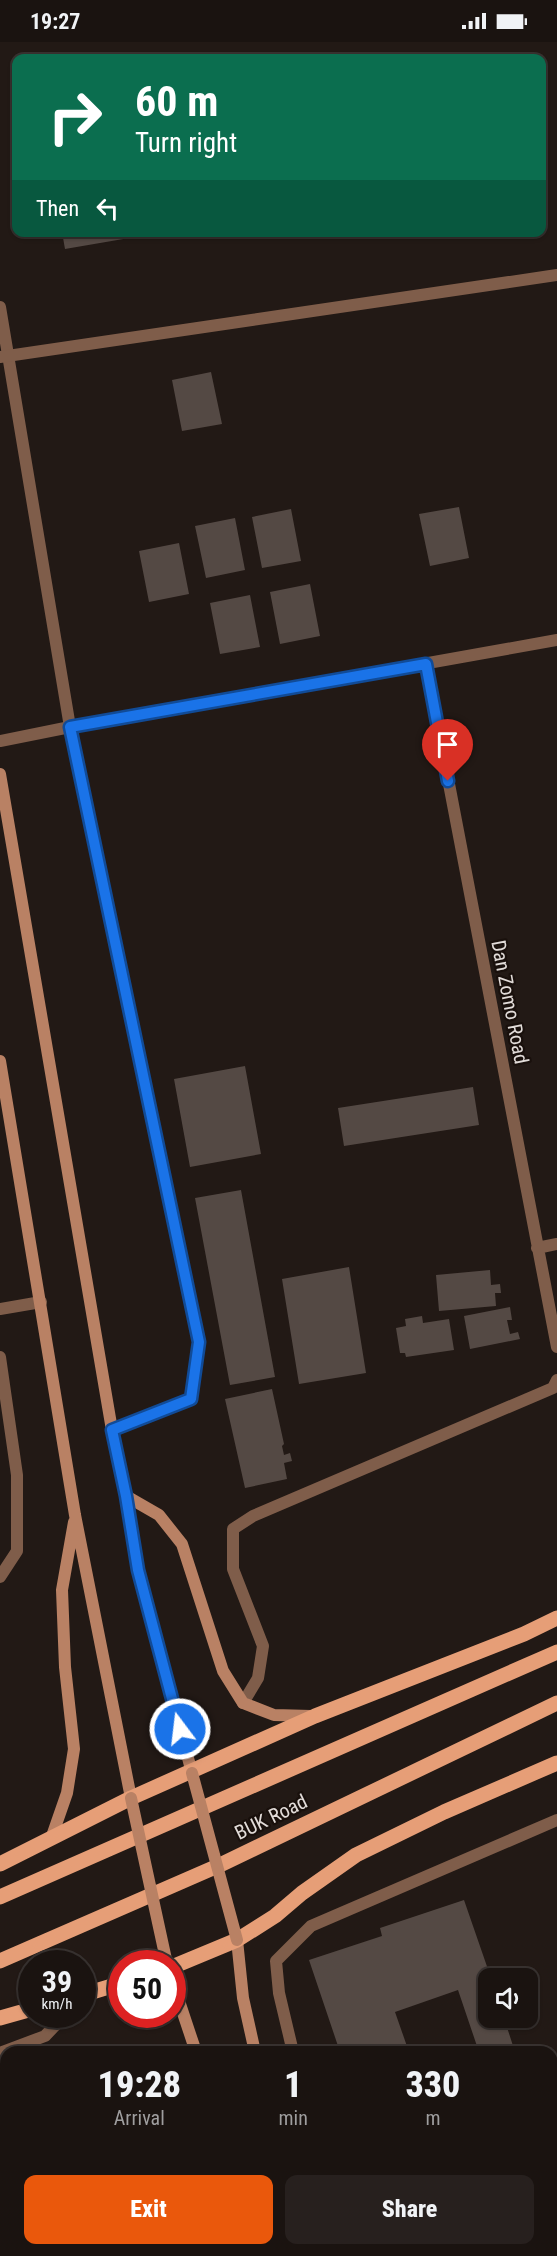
<!DOCTYPE html>
<html lang="en">
<head>
<meta charset="utf-8">
<style>
  :root { --surface:#1a1310; --page:#27201e; --text:#f1f3f6; --muted:#9f9e9f; --line:#383230; --accent:#ea580c }
  body { margin:0; font-family:"Roboto Condensed",sans-serif; background:var(--page); color:var(--text); height:100vh; display:flex; flex-direction:column; font-size:22px; white-space:nowrap }
  * { box-sizing:border-box; margin:0 }
  p { font-size:20px; color:var(--muted) }
  .icon { flex:none; width:33px; height:33px; fill:none; stroke:currentColor; stroke-width:2; stroke-linecap:round; stroke-linejoin:round }
  .map { position:relative; flex:1; overflow:hidden }
  .sheet { position:absolute; left:0px; top:2004px; width:558px; height:210px; display:flex; flex-direction:column; background:var(--surface); border-radius:18px 18px 0 0; box-shadow:0 2px 4px #0004,0 0 0 2px var(--line) }
  .sheet>* { flex:none }
  .hud { position:absolute; left:12px; top:12px; width:534px; height:183px; border-radius:12px; box-shadow:0 2px 4px #0004,0 0 0 2px var(--line); background:#0b6e4f; color:#fff; overflow:hidden }
  .controls { position:absolute; left:478px; top:1926px; display:grid; gap:12px }
  .controls a { display:grid; place-items:center; width:60px; height:60px; border-radius:12px; background:var(--surface); box-shadow:0 2px 4px #0004,0 0 0 2px var(--line); font-size:30px }
  .speed { position:absolute; left:18px; top:1908px; display:flex; gap:12px; font-size:30px; font-weight:700; text-align:center }
  .speed>* { display:grid; place-content:center; width:78px; height:78px; border-radius:50%; background:var(--surface); box-shadow:0 2px 4px #0004,0 0 0 2px var(--line); line-height:1 }
  .speed small { font-size:15px; font-weight:400 }
  .speed .limit { border:9px solid #d22; background:#fff; color:#111 }
  .pin { position:absolute; display:grid; place-items:center; width:51px; height:51px; color:#fff; margin:-62px -26px; border-radius:50% 50% 50% 0; rotate:-45deg; box-shadow:0 0 6px #0007 }
  .pin .icon { rotate:45deg }
  .me { position:absolute; width:66px; margin:-33px; rotate:345deg; stroke-linejoin:round; filter:drop-shadow(0 0 4px #0008) }
  .turn { display:flex; align-items:center; gap:21px; height:126px; padding:0 24px; font-size:27px }
  .turn .icon { width:78px; height:78px; stroke-width:2.5 }
  .turn b { display:block; font-size:42px; line-height:51px }
  .then { display:flex; align-items:center; height:57px; padding:0 24px; background:#0003; gap:12px; font-size:22px }
  .eta { display:flex; justify-content:space-evenly; align-items:center; height:102px; text-align:center }
  .eta b { font-size:36px; font-weight:800; line-height:42px }
  .action { display:flex; gap:12px; margin-top:auto; padding:12px 24px }
  .action a { flex:1; height:69px; border-radius:12px; background:var(--accent); color:#fff; font-size:24px; font-weight:800; line-height:69px; text-align:center }
  .action a+a { background:var(--page); color:var(--text) }
  .status { display:flex; justify-content:space-between; align-items:center; height:42px; padding:0 30px; background:var(--surface); direction:ltr }
  .status svg { height:16px; fill:currentColor }
  .map>svg:first-child { display:block }
</style>
</head>
<body>
<div class="status"><b>19:27</b><svg viewBox="0 0 49 12"><path d="M0 12V9h3v3zM5 12V6h3v6zM10 12V3h3v9zM15 12V0h3v12zM26 1h20v11H26zM47 4h2v5h-2z"/></svg></div>
<div class="map">
<svg width="557" height="2214" viewBox="0 0 557 2214">
  <rect width="100%" height="100%" fill="#221915"/>
  <path fill="#544944" d="M62 190H135V195L65 207Z
    M211 330 222 382 182 389 172 338Z
    M459 465 469 516 430 524 419 472Z
    M291 467 301 519 262 526 252 475Z
    M235 476 245 528 206 536 195 484Z
    M179 501 189 552 149 560 139 509Z
    M310 542 320 594 280 602 270 550Z
    M250 553 260 605 220 612 210 561Z
    M245 1024 261 1112 190 1125 174 1037Z
    M473 1045 479 1083 344 1104 338 1066Z
    M241 1148 275 1335 230 1343 195 1156Z
    M349 1225 366 1331 299 1342 282 1237Z
    M490 1228 491 1243 500 1242 501 1251H495L496 1264 439 1269 436 1233Z
    M510 1265 512 1278H507L510 1292 518 1290 520 1297 470 1307 464 1274Z
    M422 1274 423 1281 449 1277 454 1308 406 1315 405 1311H400L396 1286 406 1284 405 1277Z
    M272 1347 284 1402 282 1404 284 1413 290 1411 292 1419 284 1421 287 1437 245 1446 225 1357Z
    M464 1858 491 1936H489V1976H504L515 2010H479L458 1948 395 1970 409 2010H328V2008L338 2004 309 1918 382 1894 380 1886Z
    M552 2121 557 2135V2148L552 2150Z"/>
  <g fill="none" stroke-linecap="round" stroke-linejoin="round">
    <path stroke="#7f5d4a" stroke-width="12" d="M0 265 70 685 199 1300 191 1357 112 1388
      M293 2010 279 1951 276 1919 311 1884 557 1778
      M0 2011 45 1994 66 1972
      M505 2208 526 2209 534 2214
      M328 2209 369 2208
      M315 2214 329 2208"/>
    <path stroke="#7f5d4a" stroke-width="12" d="M0 315 557 233
      M426 622 557 1305
      M0 699 70 685 557 598
      M537 1206 557 1202
      M0 1267 41 1260
      M0 1315 17 1433V1509L0 1535
      M243 1661 258 1636 263 1604 233 1527V1487L253 1474 553 1346 557 1338"/>
    <path stroke="#b98164" stroke-width="12" d="M0 732 112 1388 126 1454 138 1528 192 1731
      M0 1019 75 1473 131 1756
      M126 1454 159 1473 182 1502 223 1629 243 1661 274 1673 311 1674
      M51 1797 67 1751 74 1707 65 1625 62 1548 74 1480
      M237 1898 243 1956 255 2010
      M172 1938 196 2010
      M262 2208 264 2214
      M298 2208 299 2214"/>
    <path stroke="#e69e77" stroke-width="15" d="M0 1822 131 1756 315 1674 524 1592 557 1576
      M0 1855 557 1610
      M0 1919 220 1823 557 1661
      M172 1925 237 1898 275 1874 302 1851 356 1813 444 1770 557 1721
      M82 1953 122 1941
      M0 1976 32 1967"/>
    <path stroke="#b98164" stroke-width="12" d="M192 1731 237 1898
      M131 1756 167 1922"/>
  </g>
  <g fill="none" stroke-linecap="round" stroke-linejoin="round">
    <defs>
      <path id="route" d="M180 1687 138 1528 126 1454 112 1388 191 1357 199 1300 70 685 426 622 448 739"/>
    </defs>
    <use href="#route" stroke="#114b97" stroke-width="15"/>
    <use href="#route" stroke="#1a73e8" stroke-width="10"/>
  </g>
  <g text-anchor="middle" stroke-width="4.5" stroke-linejoin="round" paint-order="stroke">
    <g font-size="20" fill="#e2dcd9" stroke="#19100c">
      <text transform="translate(510 960) rotate(79)" y="7">Dan Zomo Road</text>
      <text transform="translate(271 1775) rotate(-26)" y="7">BUK Road</text>
    </g>
  </g>
</svg>
<div class="controls">
<a><svg class="icon" aria-label="sound" viewBox="0 0 24 24"><path d="M4 9h4l5-4v14l-5-4H4zM17 9q2 3 0 6"/></svg></a>
</div>
<div class="speed"><div>39<small>km/h</small></div><div class="limit">50</div></div>
<div class="pin" style="left:448px;top:739px;background:#d93025"><svg class="icon" aria-label="arrive" viewBox="0 0 24 24"><path d="M6 21V4h12l-3 4 3 4H6"/></svg></div>
<svg class="me" style="left:180px;top:1687px" viewBox="-20 -20 40 40"><circle r="17" fill="#1a73e8" stroke="#fff" stroke-width="3"/><path d="M0-11L8 9 0 5-8 9z" fill="#fff"/></svg>
<div class="hud">
<div class="turn"><svg class="icon" aria-label="right" viewBox="0 0 24 24"><path d="M7 20v-9h11M14 6l5 5-5 5"/></svg><div><b>60 m</b>Turn right</div></div>
<div class="then">Then<svg class="icon" aria-label="left" viewBox="0 0 24 24"><path d="M17 20v-9H6M10 6l-5 5 5 5"/></svg></div>
</div>
<section class="sheet">
<div class="eta">
<div><b>19:28</b><p>Arrival</p></div>
<div><b>1</b><p>min</p></div>
<div><b>330</b><p>m</p></div>
</div>
<div class="action"><a>Exit</a><a>Share</a></div>
</section>
</div>
</body>
</html>
